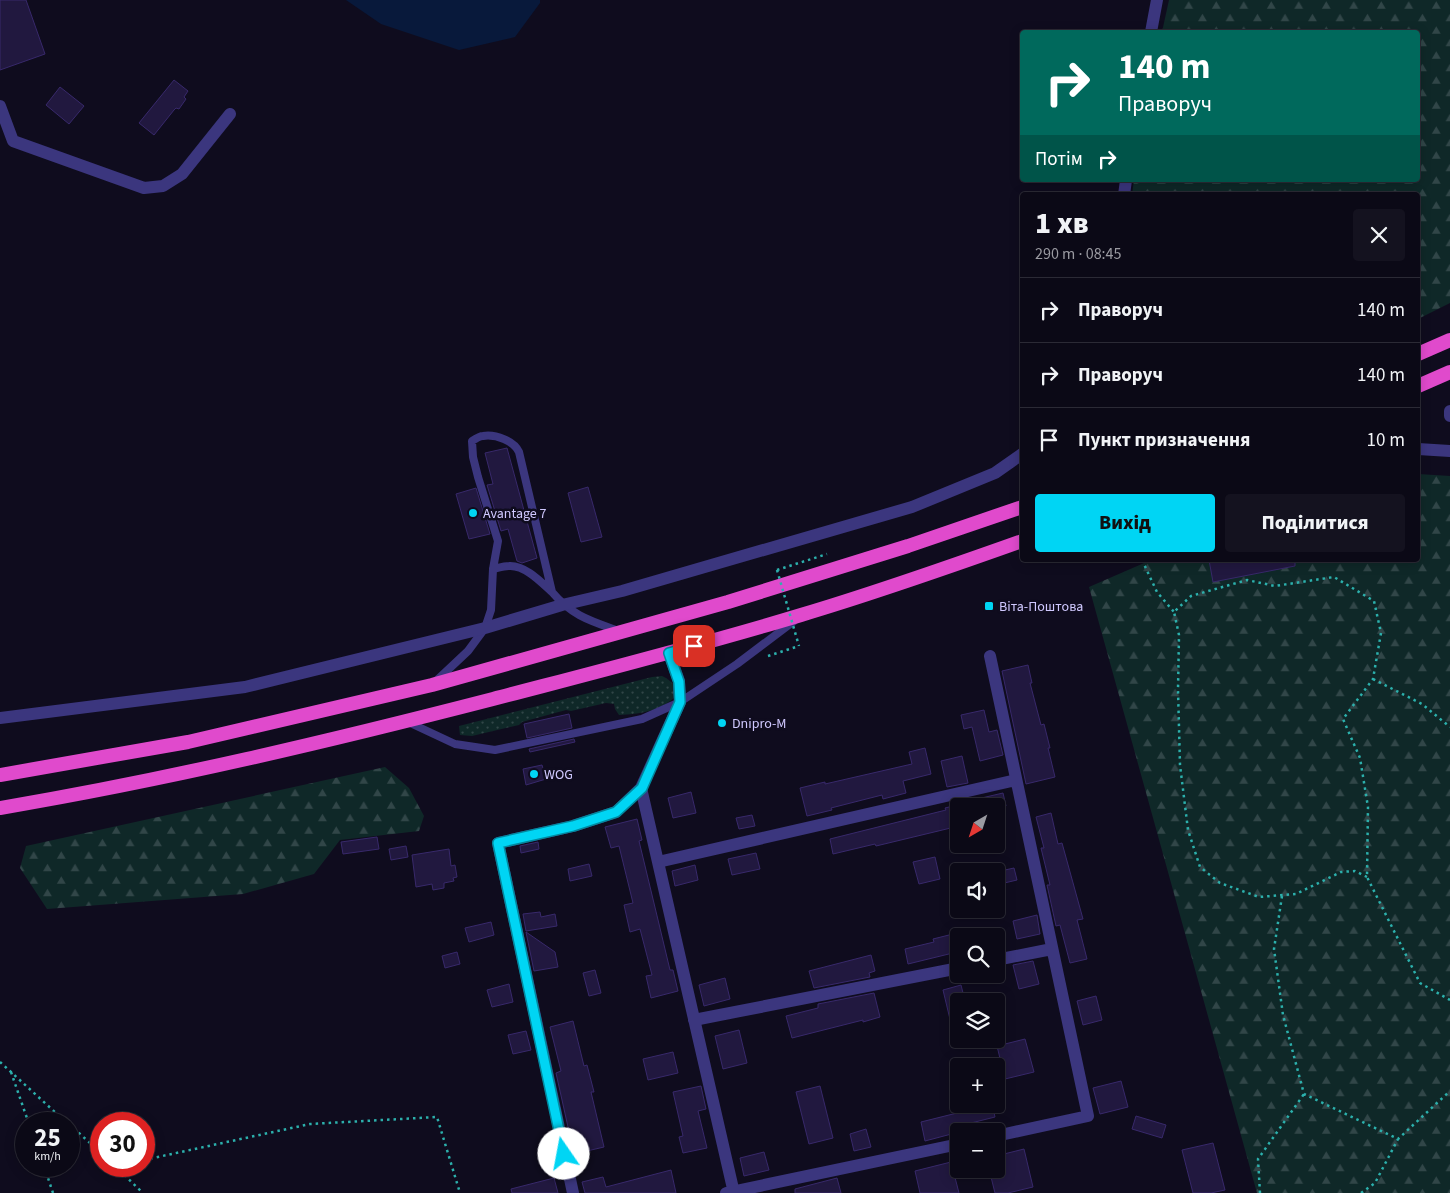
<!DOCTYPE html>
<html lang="uk">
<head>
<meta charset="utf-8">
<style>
  :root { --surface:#0b0916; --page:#14121f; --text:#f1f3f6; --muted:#9a9aa1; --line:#2b2a35; --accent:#00d5f4 }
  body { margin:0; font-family:"Source Sans 3",sans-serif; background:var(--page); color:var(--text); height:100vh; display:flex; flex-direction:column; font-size:19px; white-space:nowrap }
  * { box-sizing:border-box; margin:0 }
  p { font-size:16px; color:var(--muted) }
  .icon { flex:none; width:28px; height:28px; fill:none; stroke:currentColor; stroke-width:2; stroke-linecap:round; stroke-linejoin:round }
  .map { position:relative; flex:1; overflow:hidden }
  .side { position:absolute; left:1020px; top:192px; width:400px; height:370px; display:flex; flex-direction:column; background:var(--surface); border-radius:5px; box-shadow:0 2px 12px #0003,0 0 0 1px var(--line) }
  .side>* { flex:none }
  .guide { position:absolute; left:1020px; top:30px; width:400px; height:152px; border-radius:5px; box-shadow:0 2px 12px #0003,0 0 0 1px var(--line); background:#00695c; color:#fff; overflow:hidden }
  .needle { width:32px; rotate:219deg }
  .buttons { position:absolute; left:950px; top:798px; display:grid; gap:10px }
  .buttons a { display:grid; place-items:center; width:55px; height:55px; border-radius:5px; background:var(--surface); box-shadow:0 2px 12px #0003,0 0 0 1px var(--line); font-size:25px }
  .speed { position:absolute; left:15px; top:1112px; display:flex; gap:10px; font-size:25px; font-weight:700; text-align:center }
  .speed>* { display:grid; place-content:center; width:65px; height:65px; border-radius:50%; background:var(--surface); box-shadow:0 2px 12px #0003,0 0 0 1px var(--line); line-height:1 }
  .speed small { font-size:12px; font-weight:400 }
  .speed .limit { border:8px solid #d22; background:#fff; color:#111 }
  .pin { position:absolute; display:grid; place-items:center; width:42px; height:42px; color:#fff; margin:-21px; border-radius:10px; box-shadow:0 2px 8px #0006 }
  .me { position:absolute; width:55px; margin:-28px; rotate:348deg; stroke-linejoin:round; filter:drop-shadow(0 0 4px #0008) }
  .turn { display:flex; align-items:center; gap:18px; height:105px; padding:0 15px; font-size:22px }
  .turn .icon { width:65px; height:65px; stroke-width:2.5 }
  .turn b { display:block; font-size:35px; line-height:42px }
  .then { display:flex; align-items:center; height:48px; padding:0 15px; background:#0003; gap:10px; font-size:19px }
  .round { display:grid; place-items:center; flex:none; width:52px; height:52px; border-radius:5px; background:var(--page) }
  .headline { display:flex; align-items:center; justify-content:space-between; height:85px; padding:0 15px }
  h1 { font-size:30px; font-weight:800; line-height:38px }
  .primary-button { display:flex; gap:10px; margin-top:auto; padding:10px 15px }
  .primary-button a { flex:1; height:58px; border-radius:5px; background:var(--accent); color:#111; font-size:20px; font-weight:800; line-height:58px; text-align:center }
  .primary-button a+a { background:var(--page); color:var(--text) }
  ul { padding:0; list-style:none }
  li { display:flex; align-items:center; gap:15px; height:65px; padding:0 15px; border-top:1px solid var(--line) }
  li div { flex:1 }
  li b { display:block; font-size:19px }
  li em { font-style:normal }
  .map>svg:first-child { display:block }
</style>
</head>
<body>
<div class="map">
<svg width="1450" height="1193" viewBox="0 0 1450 1193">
  <defs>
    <pattern id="grass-dots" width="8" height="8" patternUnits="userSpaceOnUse" patternTransform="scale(1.25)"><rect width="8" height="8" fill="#0f2828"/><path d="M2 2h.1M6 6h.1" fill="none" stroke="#314648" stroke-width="1.8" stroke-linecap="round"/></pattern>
    <pattern id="forest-firs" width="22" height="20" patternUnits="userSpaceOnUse" patternTransform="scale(1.25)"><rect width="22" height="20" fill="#0f2828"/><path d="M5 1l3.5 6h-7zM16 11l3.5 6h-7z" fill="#314648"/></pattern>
  </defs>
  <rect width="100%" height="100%" fill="#0f0c1e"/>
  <path fill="url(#grass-dots)" d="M662 676C672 681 676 685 676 696 661 711 640 714 619 715L615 709 614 704 606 703 571 711 566 710 522 722 519 725 472 736 460 735 459 726 652 677Z"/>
  <path fill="url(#forest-firs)" d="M1169 0H1450V303L1418 319V195H1132L1134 180H1418V32H1162Z
    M1418 474 1450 476V1193H1257L1089 587 1151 560H1418Z
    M385 767 409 788 424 816 419 831 340 840 314 874 243 894 47 909 20 868 26 846Z"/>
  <path fill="#08193b" d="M346 0H540V3L515 37 459 50 381 24Z"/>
  <path fill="#21183f" stroke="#38296b" d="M0 0H26L45 54 0 70Z
    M174 80 188 91 184 97 186 99 179 109 176 108 174 110 154 135 139 123Z
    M60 87 84 106 69 124 46 105Z
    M507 448 537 558 522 563 517 561 508 529 501 531 487 485 493 484 485 453Z
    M588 487 602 537 581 542 568 493Z
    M476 488 490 534 469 539 456 494Z
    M1209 560H1295V566L1213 582Z
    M1028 665 1032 683H1030L1041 725 1044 724 1050 748H1048L1055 777 1026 784 1002 671Z
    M984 710 989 732 997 730 1003 755 980 761 972 727 964 729 961 715Z
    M569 714 572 728 527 738 524 724Z
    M574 739 575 742 530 752 529 749Z
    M925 748 931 774 903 781 906 793 883 799 882 795 831 808 832 810 807 816 800 788 825 782V784L912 764 909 752Z
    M962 756 968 783 947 787 941 761Z
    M542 765 546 779 526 785 523 769Z
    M691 792 696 813 673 818 668 798Z
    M1003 793 1006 806H959V826L876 846 875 844 833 854 830 839 946 810 945 808 953 806 951 803 972 798 973 800Z
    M1051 813 1058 844 1062 843 1083 919 1077 920 1087 959 1070 963 1060 925 1056 926 1047 885H1050L1041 848H1044L1036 817Z
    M752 815 755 826 739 829 736 818Z
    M637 819 642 840 639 841 659 924 670 970H673L678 991 651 998 646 976 652 975 640 929 630 932 624 905 633 903 619 846 611 848 605 827Z
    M377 837 379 849 343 854 341 842Z
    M538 842 539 849 521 853 520 846Z
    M406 846 408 857 391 860 389 849Z
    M449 849 451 866 455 865 457 877 453 878 454 881 444 883V888L433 890 432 884 416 887 412 855Z
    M756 853 760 869 732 875 728 859Z
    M935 857 940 879 919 884 913 862Z
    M589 864 592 876 570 881 568 869Z
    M695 865 698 880 675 886 672 871Z
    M1014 868 1017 880 996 885V872Z
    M540 912 541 917 555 914 557 926 526 931 523 914Z
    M1037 915 1040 934 1017 939 1013 921Z
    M491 922 494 935 469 942 465 928Z
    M526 932 555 952 558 967 534 971Z
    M953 934 957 952 908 964 905 949 934 942 933 939Z
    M457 952 460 964 445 968 442 956Z
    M871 955 875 971 869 973 870 977 814 988 809 971Z
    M1033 961 1039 984 1019 989 1013 965Z
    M595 970 601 993 589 996 583 973Z
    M725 978 730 999 704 1006 699 985Z
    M509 984 513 1002 492 1007 487 990Z
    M961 985 965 1001H959V1035L954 1036 943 990Z
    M874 993 880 1017 863 1022V1020L792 1038 786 1016 818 1008V1004Z
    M1096 996 1102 1020 1083 1025 1077 1001Z
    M573 1021 584 1066 587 1065 594 1092H591L604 1147 574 1154 556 1073 561 1071 550 1027Z
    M739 1030 747 1063 723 1069 715 1036Z
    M526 1031 531 1050 513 1054 508 1035Z
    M1025 1039 1034 1072 1005 1079 997 1046Z
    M673 1052 678 1073 648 1080 643 1059Z
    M1121 1081 1128 1107 1100 1114 1093 1088Z
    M701 1086 706 1109 698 1111 707 1148 683 1153 679 1137 683 1136 673 1092Z
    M820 1086 833 1138 809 1144 796 1092Z
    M959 1104H992L995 1117 959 1126V1132L925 1141 921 1122 961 1112Z
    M1136 1116 1166 1125 1162 1138 1132 1129Z
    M866 1129 871 1147 854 1151 850 1134Z
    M1213 1143 1225 1190 1211 1193H1193L1182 1150Z
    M1024 1149 1033 1187 1008 1193H995L989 1169H996V1156Z
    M764 1152 769 1170 744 1176 740 1158Z
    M951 1162 959 1193H920L915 1171Z
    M671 1170 676 1193H585L582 1182 603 1177 606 1187Z
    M554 1178 558 1193H512L511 1189Z
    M837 1178 841 1193H795V1189Z"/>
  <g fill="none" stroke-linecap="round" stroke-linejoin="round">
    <path stroke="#2cb0ac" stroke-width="2.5" stroke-dasharray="2.5 4" stroke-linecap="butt" d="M1142 560 1157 592 1174 612
      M777 570 827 554
      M768 656 799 646
      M1373 679 1422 704 1450 727
      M1367 877 1355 871 1341 872 1296 894 1259 897 1220 883 1200 867 1188 830 1180 765 1178 690 1179 635 1174 612 1191 596 1247 580 1275 586 1334 577 1374 601 1381 633 1373 679 1343 719 1360 758 1368 807 1367 877 1420 983 1450 1000
      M1282 896 1274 949 1283 1015 1304 1094 1398 1139 1450 1091
      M0 1062 68 1124
      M11 1072 29 1124
      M69 1124 101 1153
      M144 1160 310 1124 437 1117 460 1193
      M44 1166 53 1193
      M115 1166 143 1193
      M1260 1193 1258 1159 1304 1094
      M1361 1193 1375 1183 1398 1139"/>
    <path stroke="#3b367e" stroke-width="8" d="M493 569C498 568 503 566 509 566 525 565 541 582 552 592
      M435 682 468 651 485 628 491 610 493 569 498 541 478 477 473 457 472 441C475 439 480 436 483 436 496 434 514 441 519 452L552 592C572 616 591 621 619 631
      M408 722 455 744 495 750 642 719 680 702 737 664 794 621"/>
    <path stroke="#3b367e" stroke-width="12" d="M1151 32 1157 0
      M0 106 13 141 144 188 163 186 182 174 230 114
      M1124 195 1126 180
      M669 653 679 681 680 702 641 788 734 1193
      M990 656 1088 1116 996 1136
      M0 718 245 687 485 628 562 605 622 591 912 507 995 473 1022 454
      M658 862 1016 780
      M996 960 1052 949
      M694 1020 959 968
      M573 1193 498 843 573 826 616 812 641 788
      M726 1193 959 1144"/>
    <path stroke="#3b367e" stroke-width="12" d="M1450 411V416
      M1418 449 1450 451"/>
    <path stroke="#e04acc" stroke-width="14" d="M1418 354 1450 340
      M1418 386 1450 372
      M0 775 188 742 432 685 728 602 908 546 1022 507
      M0 808C166 780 330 741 493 699 596 672 699 646 801 615 875 593 949 567 1022 541"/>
    <path stroke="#2cb0ac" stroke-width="2.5" stroke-dasharray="2.5 4" stroke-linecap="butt" d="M777 570 799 646"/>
  </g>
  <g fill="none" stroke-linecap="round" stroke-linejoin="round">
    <defs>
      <path id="route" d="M564 1154 498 843 573 826 616 812 642 788 680 702 679 682 669 653 694 646"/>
    </defs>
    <use href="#route" stroke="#008a9f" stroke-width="12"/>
    <use href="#route" stroke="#00d5f4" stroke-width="9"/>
  </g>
  <g fill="#00d5f4" stroke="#0f0c1e" stroke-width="2">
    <circle cx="473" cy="513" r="5"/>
    <rect x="984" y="601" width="10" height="10" rx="2.5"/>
    <circle cx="722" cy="723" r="5"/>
    <circle cx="534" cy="774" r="5"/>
  </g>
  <g text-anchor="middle" stroke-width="5" stroke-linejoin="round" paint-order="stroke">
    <g font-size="14" fill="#d0c9ff" stroke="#0f0c1e" text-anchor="start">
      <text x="483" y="518">Avantage 7</text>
      <text x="999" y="611">Віта-Поштова</text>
      <text x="732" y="728">Dnipro-M</text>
      <text x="544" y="779">WOG</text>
    </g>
  </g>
</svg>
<div class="buttons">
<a><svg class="needle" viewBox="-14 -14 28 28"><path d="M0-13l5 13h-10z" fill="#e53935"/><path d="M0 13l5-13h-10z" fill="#9a9aa1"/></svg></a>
<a><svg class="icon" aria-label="sound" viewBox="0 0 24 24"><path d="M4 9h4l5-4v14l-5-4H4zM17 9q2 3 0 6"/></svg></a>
<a><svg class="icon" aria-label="search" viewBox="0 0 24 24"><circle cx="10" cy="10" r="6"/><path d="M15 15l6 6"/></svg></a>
<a><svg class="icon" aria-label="layers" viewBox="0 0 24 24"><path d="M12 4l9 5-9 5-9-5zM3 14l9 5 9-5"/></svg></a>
<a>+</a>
<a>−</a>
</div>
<div class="speed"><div>25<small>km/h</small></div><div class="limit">30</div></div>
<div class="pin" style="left:694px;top:646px;background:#d93025"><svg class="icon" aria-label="arrive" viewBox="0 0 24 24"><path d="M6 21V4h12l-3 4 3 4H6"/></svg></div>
<svg class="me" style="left:564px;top:1154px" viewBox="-20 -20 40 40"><circle r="19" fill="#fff"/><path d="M0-13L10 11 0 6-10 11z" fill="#00d5f4"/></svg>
<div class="guide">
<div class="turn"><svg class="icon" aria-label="right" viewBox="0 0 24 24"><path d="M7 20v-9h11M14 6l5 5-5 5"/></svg><div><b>140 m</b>Праворуч</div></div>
<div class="then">Потім<svg class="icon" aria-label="right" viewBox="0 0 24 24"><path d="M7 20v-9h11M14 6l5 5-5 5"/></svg></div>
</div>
<section class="side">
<div class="headline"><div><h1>1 хв</h1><p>290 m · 08:45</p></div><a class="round"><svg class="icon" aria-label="close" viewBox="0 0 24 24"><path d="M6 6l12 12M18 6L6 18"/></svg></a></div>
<ul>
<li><svg class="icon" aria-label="right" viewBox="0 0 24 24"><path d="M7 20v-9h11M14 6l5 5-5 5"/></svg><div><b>Праворуч</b></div><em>140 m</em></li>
<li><svg class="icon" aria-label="right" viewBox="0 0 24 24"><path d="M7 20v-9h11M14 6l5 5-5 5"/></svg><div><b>Праворуч</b></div><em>140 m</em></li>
<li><svg class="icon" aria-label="arrive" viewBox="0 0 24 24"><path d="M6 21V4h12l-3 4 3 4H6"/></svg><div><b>Пункт призначення</b></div><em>10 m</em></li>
</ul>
<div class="primary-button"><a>Вихід</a><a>Поділитися</a></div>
</section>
</div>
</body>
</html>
